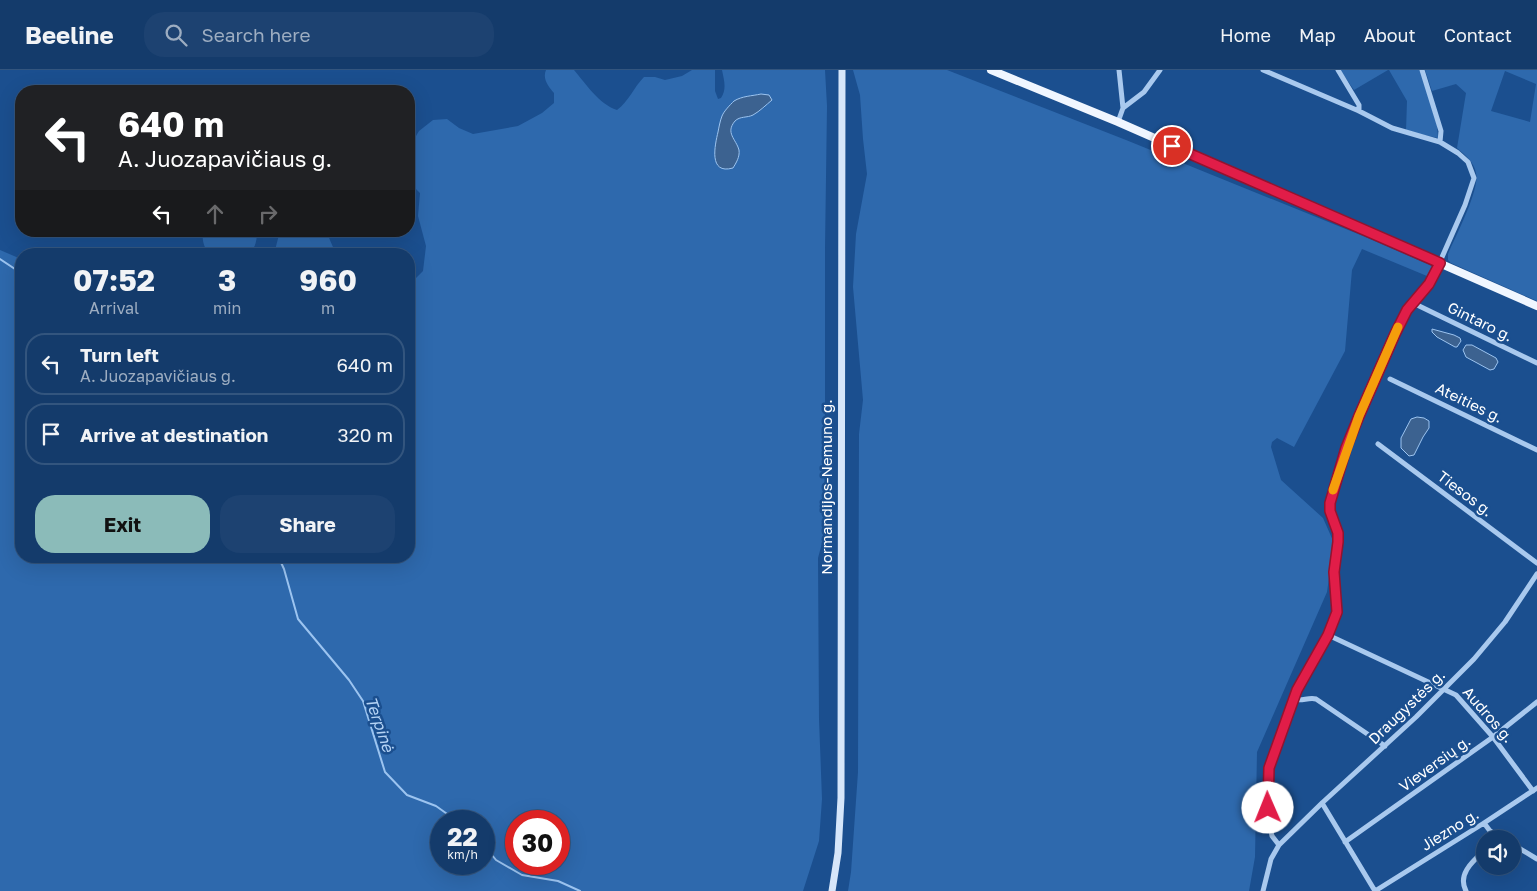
<!DOCTYPE html>
<html lang="en">
<head>
<meta charset="utf-8">
<style>
  :root { --surface:#143b6b; --page:#1d4271; --text:#f1f3f6; --muted:#9dadc1; --line:#33557e; --accent:#8bbbb9 }
  body { margin:0; font-family:"Golos Text",sans-serif; background:var(--page); color:var(--text); height:100vh; display:flex; flex-direction:column; font-size:19px; white-space:nowrap }
  * { box-sizing:border-box; margin:0 }
  p { font-size:16px; color:var(--muted) }
  .icon { flex:none; width:28px; height:28px; fill:none; stroke:currentColor; stroke-width:2; stroke-linecap:round; stroke-linejoin:round }
  .map { position:relative; flex:1; overflow:hidden }
  .sheet { position:absolute; left:15px; top:178px; width:400px; height:315px; display:flex; flex-direction:column; background:var(--surface); border-radius:20px; box-shadow:0 5px 20px #0002,0 0 0 1px var(--line) }
  .sheet>* { flex:none }
  .guide { position:absolute; left:15px; top:15px; width:400px; height:152px; border-radius:20px; box-shadow:0 5px 20px #0002,0 0 0 1px var(--line); background:#202124; color:#fff; overflow:hidden }
  .fabs { position:absolute; left:1476px; top:760px; display:grid; gap:10px }
  .fabs a { display:grid; place-items:center; width:45px; height:45px; border-radius:50%; background:var(--surface); box-shadow:0 5px 20px #0002,0 0 0 1px var(--line); font-size:25px }
  .speed { position:absolute; left:430px; top:740px; display:flex; gap:10px; font-size:25px; font-weight:700; text-align:center }
  .speed>* { display:grid; place-content:center; width:65px; height:65px; border-radius:50%; background:var(--surface); box-shadow:0 5px 20px #0002,0 0 0 1px var(--line); line-height:1 }
  .speed small { font-size:12px; font-weight:400 }
  .speed .limit { border:8px solid #d22; background:#fff; color:#111 }
  .pin { position:absolute; display:grid; place-items:center; width:42px; height:42px; color:#fff; margin:-21px; border:2px solid #fff; border-radius:50%; box-shadow:0 1px 5px #0007 }
  .me { position:absolute; width:55px; margin:-28px; rotate:359deg; stroke-linejoin:round; filter:drop-shadow(0 0 4px #0008) }
  .turn { display:flex; align-items:center; gap:18px; height:105px; padding:0 20px; font-size:22px }
  .turn .icon { width:65px; height:65px; stroke-width:2.5 }
  .turn b { display:block; font-size:35px; line-height:42px }
  .lanes { display:flex; align-items:center; height:48px; padding:0 20px; background:#0003; justify-content:center; gap:25px; direction:ltr }
  .lanes .off { opacity:.35 }
  .eta { display:flex; justify-content:space-evenly; align-items:center; height:85px; text-align:center }
  .eta b { font-size:30px; font-weight:700; line-height:35px }
  .primary-button { display:flex; gap:10px; margin-top:auto; padding:10px 20px }
  .primary-button a { flex:1; height:58px; border-radius:20px; background:var(--accent); color:#111; font-size:20px; font-weight:700; line-height:58px; text-align:center }
  .primary-button a+a { background:var(--page); color:var(--text) }
  ul { padding:0; list-style:none }
  li { display:flex; align-items:center; gap:15px; height:62px; margin:0 10px 8px; padding:0 10px; border:2px solid var(--line); border-radius:20px }
  li div { flex:1 }
  li b { display:block; font-size:19px }
  li em { font-style:normal }
  header { display:flex; align-items:center; gap:30px; box-sizing:border-box; height:70px; padding:0 25px; background:var(--surface); border-bottom:1px solid var(--line) }
  header strong { font-size:24px }
  nav { display:flex; gap:28px; margin-inline-start:auto; font-size:18px }
  .search { width:350px; height:45px; background:var(--page); display:flex; align-items:center; gap:12px; box-sizing:border-box; padding:0 18px; border-radius:20px; color:var(--muted); font-size:19px }
  .map>svg:first-child { display:block }
</style>
</head>
<body>
<header>
<strong>Beeline</strong>
<div class="search"><svg class="icon" aria-label="search" viewBox="0 0 24 24"><circle cx="10" cy="10" r="6"/><path d="M15 15l6 6"/></svg>Search here</div>
<nav><a>Home</a><a>Map</a><a>About</a><a>Contact</a></nav>
</header>
<div class="map">
<svg width="1537" height="821" viewBox="0 0 1537 821">
  <rect width="100%" height="100%" fill="#1b4f8f"/>
  <path fill="#2e69ad" fill-rule="evenodd" d="M546 0H574C586 14 599 34 617 40 629 31 634 17 644 7H655L665 10 682 6 692 0H715V21L718 29 721 28C727 19 724 10 722 0H825L827 36 825 178V462L818 488 819 649 822 729 819 771 803 821H0V180L21 189V486H409V207L416 208 423 201 426 176 418 146 420 123 409 112V78L419 61 433 50 447 49 459 58 473 64 518 56 542 43 554 33V23C549 17 542 9 546 0ZM748 26 765 37C760 40 756 44 751 45 748 47 743 46 739 48 730 53 729 65 735 72L714 82ZM441 751H484V794H441ZM516 751H559V794H516Z
    M853 0H947L1126 70 1363 166 1432 196 1427 206 1362 179 1352 200 1345 281 1294 377 1277 368 1272 372 1271 377 1281 410 1323 448 1334 473 1327 522 1257 682 1255 787 1249 821H848L851 802 858 702 859 364 863 330 853 217 856 164 867 104 863 69 860 25Z
    M1340 0H1388L1354 20Z
    M1389 0H1420L1437 55 1438 68 1406 61 1407 31Z
    M1425 0H1537V231L1451 193 1448 190V184C1455 167 1480 120 1476 103 1474 92 1465 85 1457 78L1466 23 1456 14 1432 21ZM1505 1 1536 14 1530 52 1491 41Z
    M203 161H257C257 170 256 177 249 184H211C203 178 202 170 203 161Z
    M280 161H326L336 184H274Z"/>
  <path fill="#3c6290" stroke="#9cc4f0" d="M761 24 769 25 772 30C766 35 760 41 753 45 747 48 740 46 735 51 725 63 736 69 739 80 740 87 736 93 733 98 708 105 715 75 718 62 719 57 720 51 722 46 724 41 730 35 734 31 742 26 752 26 761 24Z
    M1432 259 1454 265 1460 268 1461 271 1457 277H1455L1437 267 1432 262Z
    M1466 275H1472L1496 288 1498 292 1494 299 1490 300 1466 287 1463 280Z
    M1417 347 1424 348 1429 351V358L1423 367 1414 385 1409 386 1401 378V368L1411 349Z"/>
  <g fill="none" stroke-linecap="round" stroke-linejoin="round">
    <path stroke="#9cc4f0" stroke-width="2" d="M0 189 21 203
      M278 486 284 499 298 549 349 610 363 631 385 702 407 725 436 736 457 751
      M484 775 496 790 522 805 558 811 580 821"/>
    <path stroke="#a9c9ee" stroke-width="5" d="M1119 0 1123 38
      M1263 0 1359 41 1392 58 1440 72 1458 83 1468 92 1474 108 1465 135 1435 203 1402 248 1373 313 1346 378 1332 424 1330 441 1337 463 1338 472 1334 502 1337 542 1328 565 1297 620 1269 698 1268 719 1270 756 1272 766 1279 775
      M1338 0 1359 35V41
      M1422 0 1441 61 1440 72
      M1118 52 1123 38 1144 22 1160 0
      M1413 233 1537 293
      M1390 309 1537 380
      M1378 374 1537 493
      M1328 565 1456 625 1493 667 1533 721
      M1294 629C1301 632 1308 627 1316 629L1385 676
      M1322 733 1375 821
      M1484 753 1490 761 1503 769
      M1345 772 1493 667 1537 632
      M1512 774 1537 789
      M1263 821 1271 789 1279 775 1322 733 1416 647 1474 589 1505 552 1537 504
      M1375 821 1484 753 1537 718
      M1466 821C1457 804 1473 791 1485 780"/>
    <path stroke="#d6e6fa" stroke-width="7" d="M832 821 838 783 841 728 842 0"/>
    <path stroke="#f0f6ff" stroke-width="8" d="M991 0 1118 52 1537 236"/>
  </g>
  <g fill="none" stroke-linecap="round" stroke-linejoin="round">
    <defs>
      <path id="route" d="M1172 76 1440 193 1429 214 1407 240 1395 264 1359 346 1346 378 1330 433V441L1338 463V472L1334 502 1337 542 1328 565 1297 620 1269 698 1268 738"/>
    </defs>
    <use href="#route" stroke="#92132f" stroke-width="12"/>
    <use href="#route" stroke="#e11d48" stroke-width="9"/>
    <path stroke="#f59e0b" stroke-width="9" d="M1333 420 1359 346 1398 257"/>
  </g>
  <g text-anchor="middle" stroke-width="5" stroke-linejoin="round" paint-order="stroke">
    <g font-size="15" fill="#fff" stroke="#1b4f8f">
      <text transform="translate(1480 252) rotate(26)" y="5">Gintaro g.</text>
      <text transform="translate(1469 333) rotate(26)" y="5">Ateities g.</text>
      <text transform="translate(827 417) rotate(-90)" y="5">Normandijos-Nemuno g.</text>
      <text transform="translate(1465 424) rotate(37)" y="5">Tiesos g.</text>
      <text transform="translate(1407 637) rotate(-44)" y="5">Draugystės g.</text>
      <text transform="translate(1488 645) rotate(49)" y="5">Audros g.</text>
      <text transform="translate(1435 694) rotate(-36)" y="5">Vieversių g.</text>
      <text transform="translate(1450 760) rotate(-32)" y="5">Jiezno g.</text>
    </g>
    <g font-size="16" font-style="italic" fill="#b5d3f5" stroke="#1b4f8f">
      <text transform="translate(380 654) rotate(71)" y="6">Terpinė</text>
    </g>
  </g>
</svg>
<div class="fabs">
<a><svg class="icon" aria-label="sound" viewBox="0 0 24 24"><path d="M4 9h4l5-4v14l-5-4H4zM17 9q2 3 0 6"/></svg></a>
</div>
<div class="speed"><div>22<small>km/h</small></div><div class="limit">30</div></div>
<div class="pin" style="left:1172px;top:76px;background:#d93025"><svg class="icon" aria-label="arrive" viewBox="0 0 24 24"><path d="M6 21V4h12l-3 4 3 4H6"/></svg></div>
<svg class="me" style="left:1268px;top:738px" viewBox="-20 -20 40 40"><circle r="19" fill="#fff"/><path d="M0-13L10 11 0 6-10 11z" fill="#e11d48"/></svg>
<div class="guide">
<div class="turn"><svg class="icon" aria-label="left" viewBox="0 0 24 24"><path d="M17 20v-9H6M10 6l-5 5 5 5"/></svg><div><b>640 m</b>A. Juozapavičiaus g.</div></div>
<div class="lanes"><svg class="icon" aria-label="left" viewBox="0 0 24 24"><path d="M17 20v-9H6M10 6l-5 5 5 5"/></svg><svg class="icon off" aria-label="ahead" viewBox="0 0 24 24"><path d="M12 20V5M6 11l6-6 6 6"/></svg><svg class="icon off" aria-label="right" viewBox="0 0 24 24"><path d="M7 20v-9h11M14 6l5 5-5 5"/></svg></div>
</div>
<section class="sheet">
<div class="eta">
<div><b>07:52</b><p>Arrival</p></div>
<div><b>3</b><p>min</p></div>
<div><b>960</b><p>m</p></div>
</div>
<ul>
<li><svg class="icon" aria-label="left" viewBox="0 0 24 24"><path d="M17 20v-9H6M10 6l-5 5 5 5"/></svg><div><b>Turn left</b><p>A. Juozapavičiaus g.</p></div><em>640 m</em></li>
<li><svg class="icon" aria-label="arrive" viewBox="0 0 24 24"><path d="M6 21V4h12l-3 4 3 4H6"/></svg><div><b>Arrive at destination</b></div><em>320 m</em></li>
</ul>
<div class="primary-button"><a>Exit</a><a>Share</a></div>
</section>
</div>
</body>
</html>
